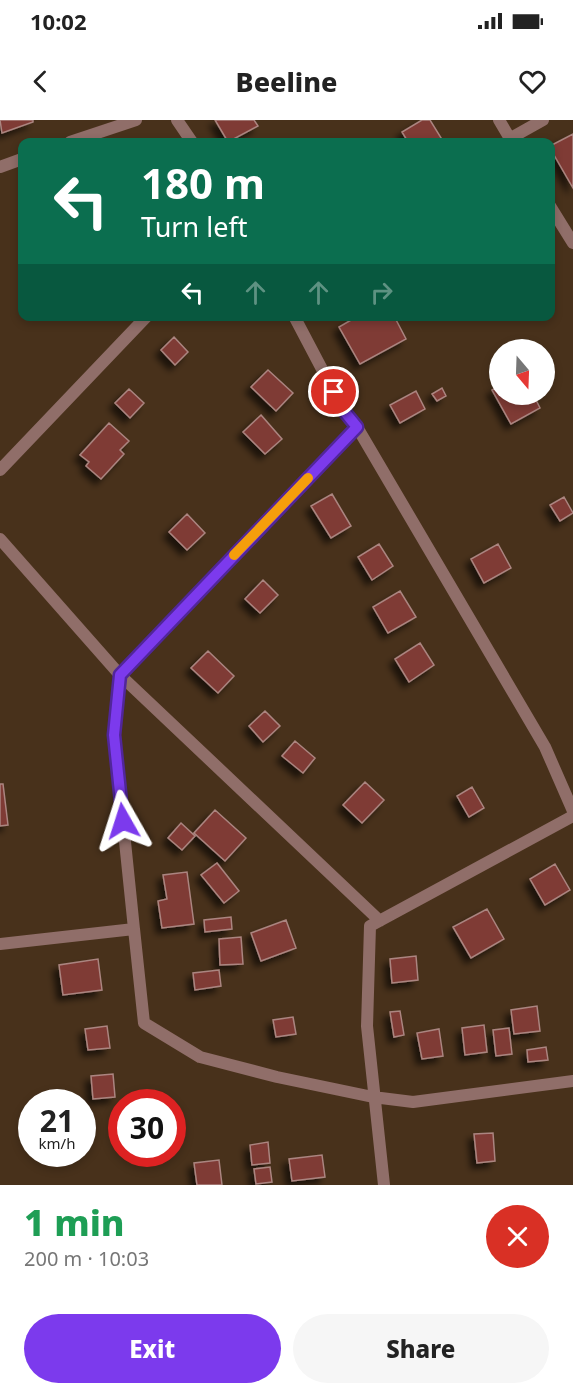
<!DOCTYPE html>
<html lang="en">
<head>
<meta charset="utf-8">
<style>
  :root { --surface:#fff; --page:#f6f6f6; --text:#222; --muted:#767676; --accent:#7c3aed }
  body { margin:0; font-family:"Noto Sans",sans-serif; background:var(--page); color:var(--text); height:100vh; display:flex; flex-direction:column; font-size:22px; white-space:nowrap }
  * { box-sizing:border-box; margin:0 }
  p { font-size:20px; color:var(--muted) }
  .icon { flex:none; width:33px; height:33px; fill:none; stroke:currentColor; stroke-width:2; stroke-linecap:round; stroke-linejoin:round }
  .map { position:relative; height:1065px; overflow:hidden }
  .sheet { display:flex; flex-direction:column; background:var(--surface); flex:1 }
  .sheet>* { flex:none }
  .banner { position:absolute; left:18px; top:18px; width:537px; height:183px; border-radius:12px; box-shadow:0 3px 9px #0003; background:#0b6e4f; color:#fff; overflow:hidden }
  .needle { width:39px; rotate:161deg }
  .tools { position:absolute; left:489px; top:219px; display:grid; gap:12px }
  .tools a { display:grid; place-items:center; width:66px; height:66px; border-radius:50%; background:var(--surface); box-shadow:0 3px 9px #0003; font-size:30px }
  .speed { position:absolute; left:18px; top:969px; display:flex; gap:12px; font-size:30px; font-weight:700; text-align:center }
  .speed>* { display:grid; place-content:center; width:78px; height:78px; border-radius:50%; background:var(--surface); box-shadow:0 3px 9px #0003; line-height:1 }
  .speed small { font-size:15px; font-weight:400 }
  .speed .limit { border:9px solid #d22; background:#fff; color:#111 }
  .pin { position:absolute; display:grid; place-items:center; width:51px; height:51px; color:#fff; margin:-26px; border:3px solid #fff; border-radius:50%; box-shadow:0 2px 6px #0007 }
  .me { position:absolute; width:66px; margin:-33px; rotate:354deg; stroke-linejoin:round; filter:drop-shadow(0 0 4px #0008) }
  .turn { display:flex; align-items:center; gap:21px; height:126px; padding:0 24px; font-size:27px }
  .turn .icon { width:78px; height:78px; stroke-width:2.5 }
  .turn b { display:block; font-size:42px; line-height:51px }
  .lanes { display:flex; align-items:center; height:57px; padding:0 24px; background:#0003; justify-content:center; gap:30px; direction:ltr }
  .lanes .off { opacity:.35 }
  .round { display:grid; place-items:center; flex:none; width:63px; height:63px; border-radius:32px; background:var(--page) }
  .head { display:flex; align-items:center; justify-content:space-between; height:102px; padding:0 24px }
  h1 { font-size:36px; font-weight:800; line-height:45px; color:#1e9e55 }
  .button { display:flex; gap:12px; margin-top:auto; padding:12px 24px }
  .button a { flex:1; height:69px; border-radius:36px; background:var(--accent); color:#fff; font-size:24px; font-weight:800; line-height:69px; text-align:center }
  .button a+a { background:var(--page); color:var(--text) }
  .status { display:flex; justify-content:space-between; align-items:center; height:42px; padding:0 30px; background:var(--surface); direction:ltr }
  .status svg { height:16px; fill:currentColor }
  header { display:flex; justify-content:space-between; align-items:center; height:78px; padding:0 24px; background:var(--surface); font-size:27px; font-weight:800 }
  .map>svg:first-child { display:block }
</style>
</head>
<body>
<div class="status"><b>10:02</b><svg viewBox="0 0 49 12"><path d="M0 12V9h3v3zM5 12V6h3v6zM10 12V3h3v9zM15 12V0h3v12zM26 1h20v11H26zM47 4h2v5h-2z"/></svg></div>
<header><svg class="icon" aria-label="back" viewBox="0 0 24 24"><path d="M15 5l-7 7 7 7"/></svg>Beeline<svg class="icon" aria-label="heart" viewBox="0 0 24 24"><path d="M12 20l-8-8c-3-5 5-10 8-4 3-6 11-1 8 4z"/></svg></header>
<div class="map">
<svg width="573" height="1065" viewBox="0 0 573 1065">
  <defs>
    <filter id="shadow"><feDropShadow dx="-5.5" dy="5.5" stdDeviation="3" flood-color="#0009"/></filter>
  </defs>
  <rect width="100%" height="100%" fill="#48311b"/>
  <path fill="#7f3a35" stroke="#ab8580" stroke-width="1.5" filter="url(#shadow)" d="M0 0H33V2L2 13Z
    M215 0H254L258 6 228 22Z
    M422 0H430L443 21 440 22H408L402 12Z
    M573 14V68L550 28V26Z
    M358 196H394L406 219 360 244 339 207Z
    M174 217 188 232 175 245 161 230Z
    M268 250 293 273 276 291 251 267Z
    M500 266V274H533L540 288 511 304 492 270Z
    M442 268 446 276 437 281 432 274Z
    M129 269 144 283 130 298 115 283Z
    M416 271 425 289 400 303 390 285Z
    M261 295 282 319 265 334 243 312Z
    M109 303 129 321 120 330 124 334 101 359 86 346 89 342 80 335Z
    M332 374 351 406 331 418 311 386Z
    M564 377 573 393 560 401 550 385Z
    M187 394 205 413 187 430 169 412Z
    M379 424 393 446 372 460 358 437Z
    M498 424 511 448 484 463 471 439Z
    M263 460 278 475 260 493 245 479Z
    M400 471 416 497 388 513 373 487Z
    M420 523 434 545 409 562 395 539Z
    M208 531 234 556 218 573 191 548Z
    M265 591 280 606 263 622 249 606Z
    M295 621 315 638 303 653 282 636Z
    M365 662 384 680 362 703 343 685Z
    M0 664H3L8 705 0 706Z
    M472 667 484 688 469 697 457 676Z
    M215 690 246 718 225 741 194 713Z
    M181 703 195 716 182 730 168 718Z
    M217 743 239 771 224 783 201 755Z
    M555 744 570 770 545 785 530 759Z
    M187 752 194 804 162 808 158 781 167 779 163 755Z
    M487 789 504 819 471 838 453 807Z
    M231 797 232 809 205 812 204 800Z
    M286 800 296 828 261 841 251 813Z
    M241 817 243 844 220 845 219 819Z
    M416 836 418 860 392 863 390 839Z
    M98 839 102 870 63 875 59 845Z
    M219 850 221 866 195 870 193 853Z
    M537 886 540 911 514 914 511 890Z
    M400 891 404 915 394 917 390 892Z
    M293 897 296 914 276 917 273 900Z
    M484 905 487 932 465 935 462 908Z
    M107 906 110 928 88 930 85 909Z
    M509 908 512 934 496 936 493 910Z
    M439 909 443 936 422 939 417 913Z
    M546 927 548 940 528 942 527 930Z
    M113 954 115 977 93 979 91 956Z
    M493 1013 495 1041 477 1043 474 1014Z
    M268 1022 270 1043 252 1045 250 1025Z
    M322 1035 325 1057 292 1061 289 1039Z
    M219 1040 222 1065H197L194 1043Z
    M270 1047 272 1062 256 1064 254 1049Z"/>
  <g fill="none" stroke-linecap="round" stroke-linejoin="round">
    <path stroke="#906e69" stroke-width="12" d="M177 0 192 22
      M499 0 512 22
      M509 19 543 0
      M70 22 136 0
      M0 47 22 39
      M550 86 573 123
      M294 196 344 291 357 307 545 627 573 691
      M0 350 147 196
      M0 419 120 555 380 801
      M134 809 114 615 120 555 357 307
      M0 824 134 809 144 903 200 937 277 957 373 977 413 982 573 961
      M384 1065 367 906 370 806 573 696"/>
  </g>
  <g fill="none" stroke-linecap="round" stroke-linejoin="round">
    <defs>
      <path id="route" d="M123 701 114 615 120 555 357 307 344 291 334 272"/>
    </defs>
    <use href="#route" stroke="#51269a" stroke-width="15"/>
    <use href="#route" stroke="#7c3aed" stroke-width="10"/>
    <path stroke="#f59e0b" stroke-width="10" d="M234 435 308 358"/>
  </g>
</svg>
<div class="tools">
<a><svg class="needle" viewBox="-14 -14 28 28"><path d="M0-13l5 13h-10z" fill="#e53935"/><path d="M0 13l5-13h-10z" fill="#767676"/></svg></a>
</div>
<div class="speed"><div>21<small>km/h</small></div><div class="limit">30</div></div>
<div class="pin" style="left:334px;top:272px;background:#d93025"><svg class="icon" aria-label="arrive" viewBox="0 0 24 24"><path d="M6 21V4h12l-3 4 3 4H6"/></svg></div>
<svg class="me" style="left:123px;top:701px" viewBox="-20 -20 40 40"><path d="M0-17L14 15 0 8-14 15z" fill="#7c3aed" stroke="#fff" stroke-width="4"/></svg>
<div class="banner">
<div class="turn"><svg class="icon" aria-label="left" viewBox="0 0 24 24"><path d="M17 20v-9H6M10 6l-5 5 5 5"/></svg><div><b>180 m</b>Turn left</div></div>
<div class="lanes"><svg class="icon" aria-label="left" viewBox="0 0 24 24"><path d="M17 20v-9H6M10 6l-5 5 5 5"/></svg><svg class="icon off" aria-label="ahead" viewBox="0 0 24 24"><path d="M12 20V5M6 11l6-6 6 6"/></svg><svg class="icon off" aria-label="ahead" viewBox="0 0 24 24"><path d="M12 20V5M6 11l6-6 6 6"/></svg><svg class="icon off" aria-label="right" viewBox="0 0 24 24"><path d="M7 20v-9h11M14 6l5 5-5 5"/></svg></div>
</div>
</div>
<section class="sheet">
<div class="head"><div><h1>1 min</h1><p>200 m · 10:03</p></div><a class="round" style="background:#d93025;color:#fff"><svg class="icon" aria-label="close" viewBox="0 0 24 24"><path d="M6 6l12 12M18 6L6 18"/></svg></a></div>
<div class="button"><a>Exit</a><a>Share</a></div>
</section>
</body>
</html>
